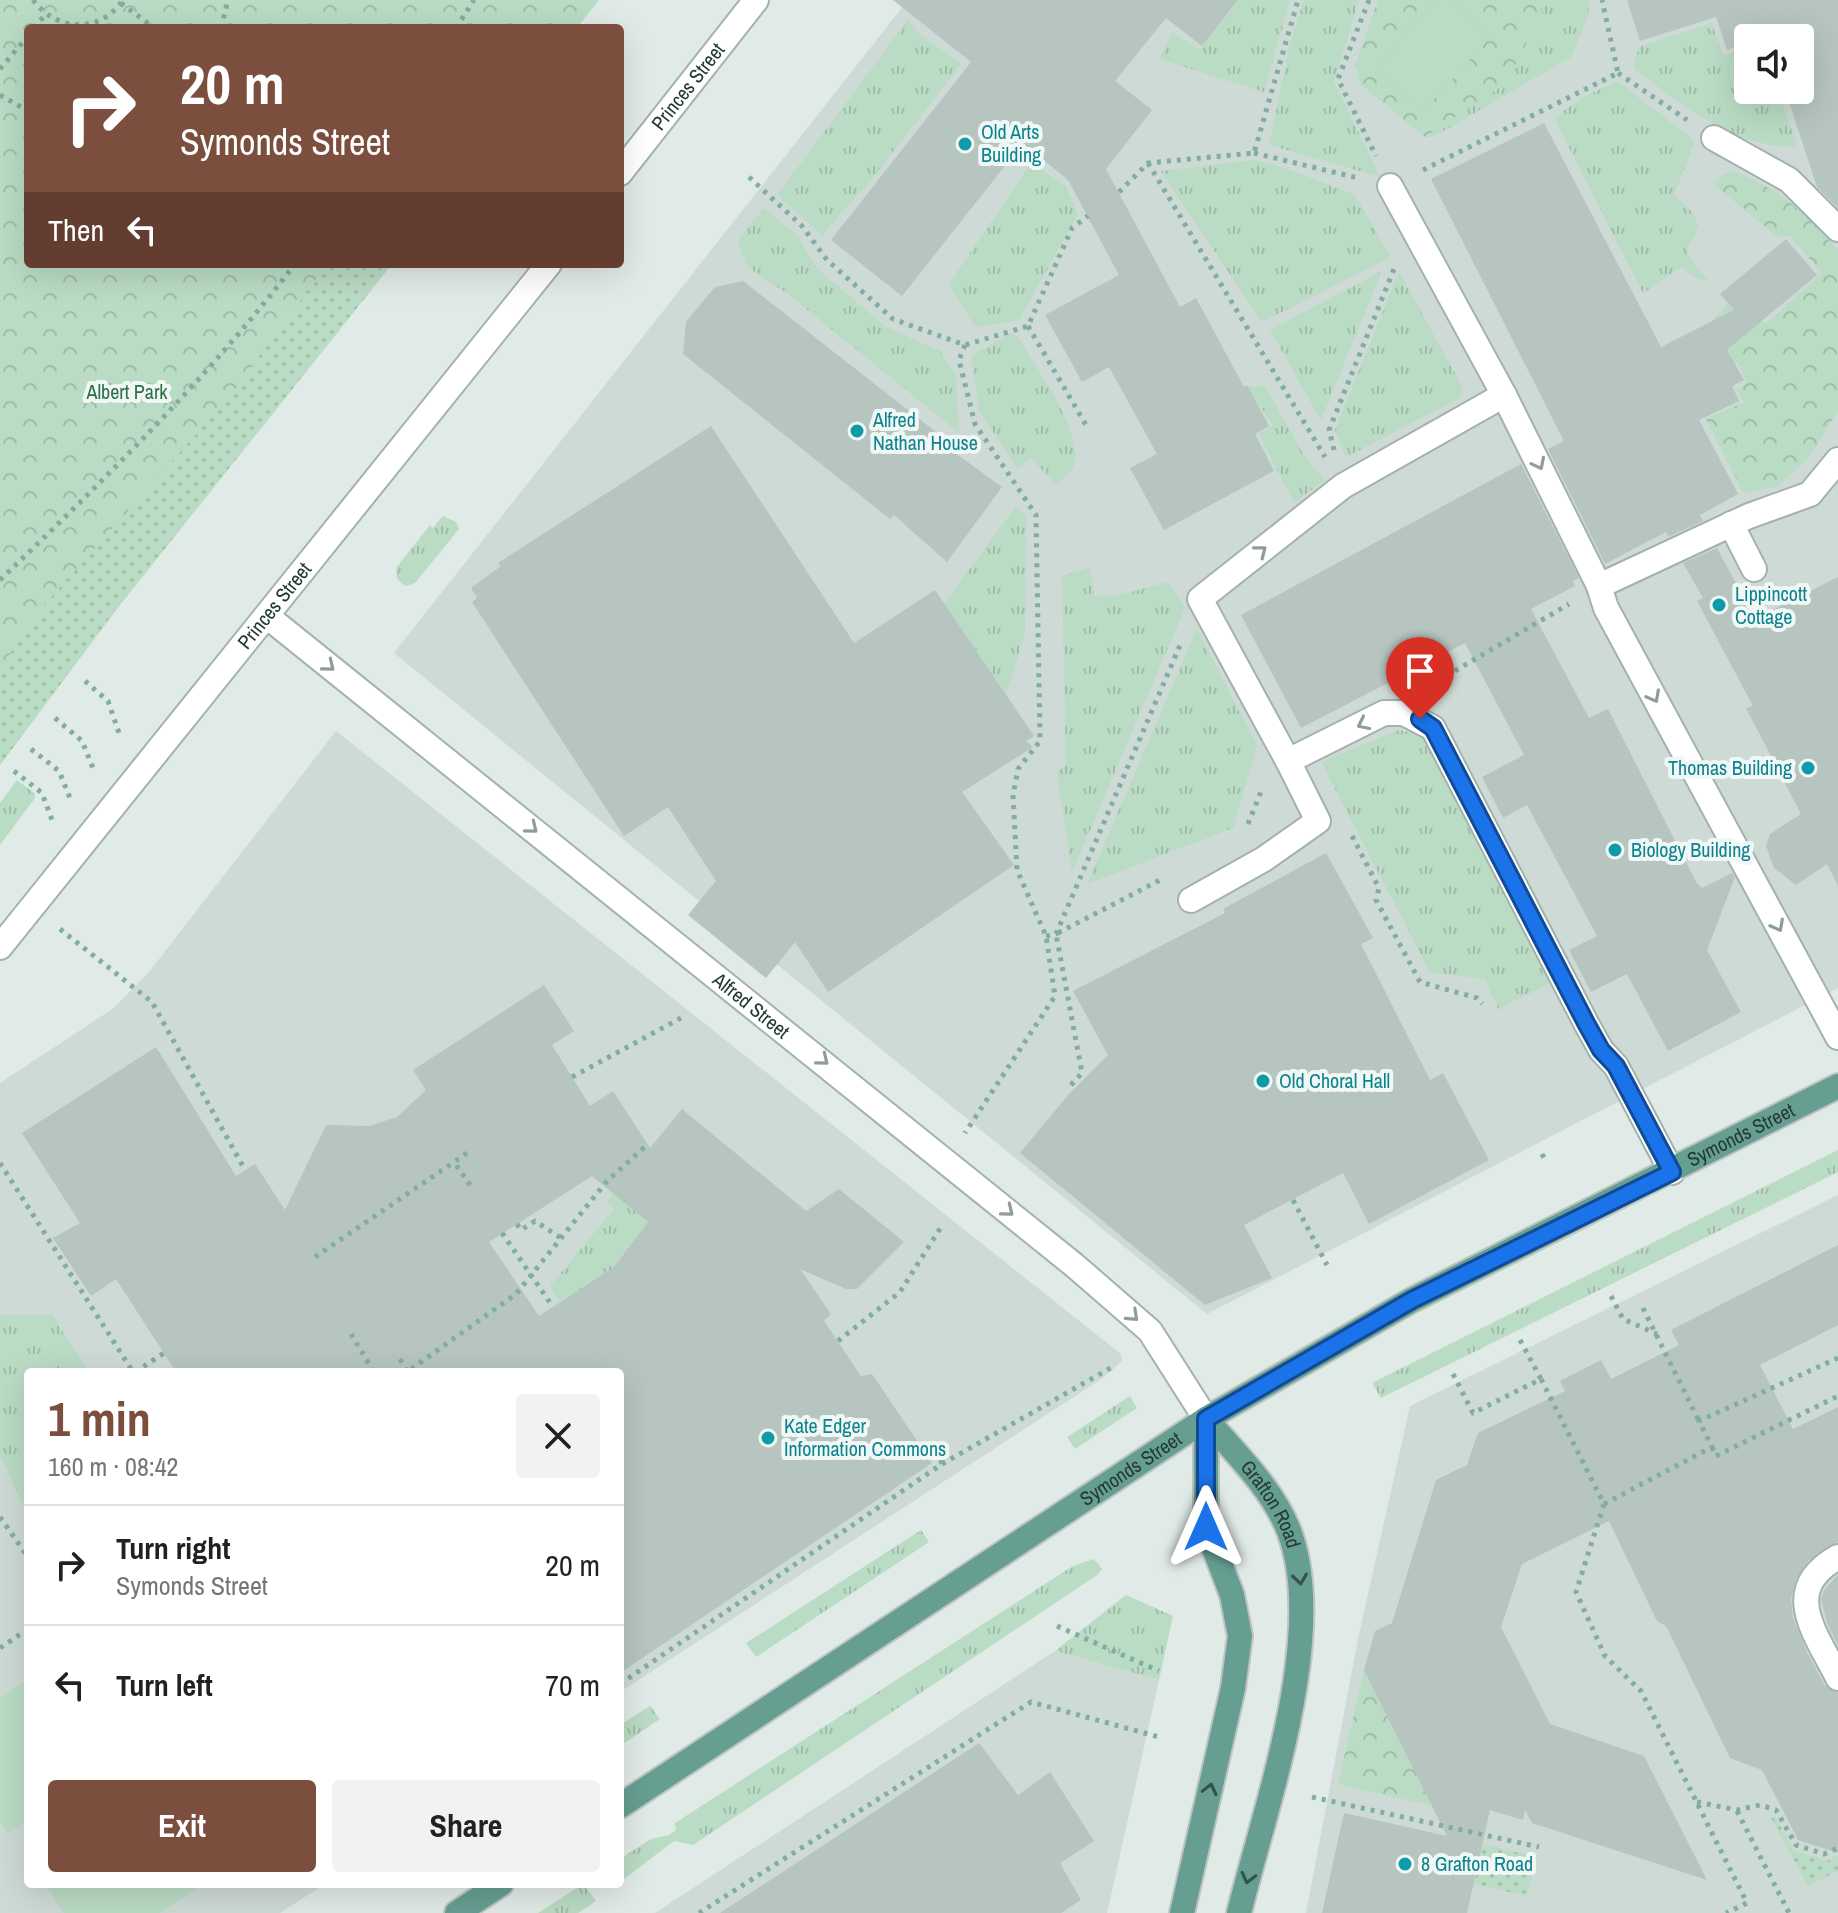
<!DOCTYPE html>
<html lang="en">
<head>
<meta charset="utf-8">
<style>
  :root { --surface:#fff; --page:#f2f2f2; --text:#202124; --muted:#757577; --line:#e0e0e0; --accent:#7c4e3d }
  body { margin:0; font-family:"Archivo Narrow",sans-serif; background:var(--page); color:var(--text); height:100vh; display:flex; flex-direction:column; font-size:30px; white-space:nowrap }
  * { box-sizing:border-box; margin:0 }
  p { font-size:26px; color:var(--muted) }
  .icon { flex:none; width:44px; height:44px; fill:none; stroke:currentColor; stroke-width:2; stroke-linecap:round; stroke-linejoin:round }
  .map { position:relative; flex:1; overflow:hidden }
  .sheet { position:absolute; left:24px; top:1368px; width:600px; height:520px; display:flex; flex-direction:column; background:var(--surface); border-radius:8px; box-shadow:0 8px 32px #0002 }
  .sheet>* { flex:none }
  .guide { position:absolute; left:24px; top:24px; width:600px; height:244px; border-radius:8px; box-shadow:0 8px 32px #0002; background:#7c4e3d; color:#fff; overflow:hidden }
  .tools { position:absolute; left:1734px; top:24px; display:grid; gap:16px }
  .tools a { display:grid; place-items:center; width:80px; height:80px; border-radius:8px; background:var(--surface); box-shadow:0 8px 32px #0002; font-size:40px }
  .pin { position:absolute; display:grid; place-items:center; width:68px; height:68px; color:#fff; margin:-82px -34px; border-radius:50% 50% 50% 0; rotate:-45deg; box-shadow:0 0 8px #0007 }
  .pin .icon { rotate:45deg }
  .me { position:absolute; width:88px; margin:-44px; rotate:0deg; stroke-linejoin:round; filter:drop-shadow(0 0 6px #0008) }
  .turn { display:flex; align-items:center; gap:28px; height:168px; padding:0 24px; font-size:36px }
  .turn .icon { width:104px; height:104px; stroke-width:2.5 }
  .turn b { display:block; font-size:56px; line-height:68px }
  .then { display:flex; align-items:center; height:76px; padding:0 24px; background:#0003; gap:16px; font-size:30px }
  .round { display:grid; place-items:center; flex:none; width:84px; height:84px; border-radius:8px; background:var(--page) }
  .headline { display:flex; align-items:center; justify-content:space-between; height:136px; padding:0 24px }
  h1 { font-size:48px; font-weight:700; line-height:60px; color:var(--accent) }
  .button { display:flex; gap:16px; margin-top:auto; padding:16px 24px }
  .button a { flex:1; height:92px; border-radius:8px; background:var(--accent); color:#fff; font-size:32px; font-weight:700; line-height:92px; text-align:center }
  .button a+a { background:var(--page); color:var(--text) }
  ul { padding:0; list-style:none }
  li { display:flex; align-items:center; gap:24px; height:120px; padding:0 24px; border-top:2px solid var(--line) }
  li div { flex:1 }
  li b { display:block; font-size:30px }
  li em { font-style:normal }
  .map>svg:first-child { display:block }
</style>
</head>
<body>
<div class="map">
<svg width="1838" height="1913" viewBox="0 0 1838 1913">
  <defs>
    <pattern id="grass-tufts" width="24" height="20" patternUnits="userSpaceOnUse" patternTransform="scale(2)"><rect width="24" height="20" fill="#badbc4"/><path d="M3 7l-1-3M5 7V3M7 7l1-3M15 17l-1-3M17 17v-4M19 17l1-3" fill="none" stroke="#a0bda9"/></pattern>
    <pattern id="forest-crowns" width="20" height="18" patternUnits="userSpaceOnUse" patternTransform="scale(2)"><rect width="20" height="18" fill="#badbc4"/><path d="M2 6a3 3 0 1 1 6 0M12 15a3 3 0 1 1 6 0" fill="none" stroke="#a0bda9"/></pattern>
    <pattern id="garden-dots" width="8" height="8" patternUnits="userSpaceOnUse" patternTransform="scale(2)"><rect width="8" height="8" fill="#badbc4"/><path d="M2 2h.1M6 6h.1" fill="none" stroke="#a0bda9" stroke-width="1.8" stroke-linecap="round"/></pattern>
  </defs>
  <rect width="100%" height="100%" fill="#e0eae6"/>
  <path fill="#cedad5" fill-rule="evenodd" d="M908 0H1838V988L1207 1314 394 653ZM1748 38H1800V90H1748Z
    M336 731 1121 1354 1122 1361 1103 1378 620 1692V1372H28V1884H325L280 1913H0V1083L114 1008 149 972Z
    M1838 1195V1913H1306L1358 1639 1410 1406Z
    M1055 1651 1159 1680 1107 1913H655Z"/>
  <path fill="url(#grass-tufts)" d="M1239 0H1290L1264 92 1160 59 1172 32 1199 50Z
    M1304 0H1359L1334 82 1380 177 1269 145 1290 45Z
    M1538 0H1589L1588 16 1571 57 1435 136 1425 137 1506 83 1542 13Z
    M908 20 921 35 961 64 872 179 822 235 777 195Z
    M1711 23 1724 55 1748 49V90H1777L1798 147C1734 149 1682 104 1633 68L1639 47Z
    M1617 81 1695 141 1674 195 1692 212 1699 226 1687 250 1695 266 1708 281 1694 277 1682 267 1643 293 1554 118 1580 99Z
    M1254 160 1285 168 1355 195 1391 257 1262 322 1161 171Z
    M1031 163 1065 185 1078 214 1019 320 975 327 949 284Z
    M764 208 797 235 817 268 886 327 940 351 956 375 959 433 788 294 747 267 738 240Z
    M1382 271 1321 420 1270 330Z
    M1399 272 1463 388 1459 398 1346 457 1335 430Z
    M1011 333 1018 337C1035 367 1086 434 1073 467 1070 473 1061 480 1056 485L1030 457 1018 470 979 410 971 356Z
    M1265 386 1303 454 1324 480 1294 503 1259 434 1273 425 1247 387Z
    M1016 506 1026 516 1025 634 1006 694 944 604Z
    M443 516 456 522 459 529 415 583 405 586 397 579 396 568 430 525 433 528Z
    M1090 567 1094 595 1113 597 1168 582 1185 608 1072 872 1057 772 1066 765 1062 576Z
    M1197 629 1257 746 1233 828 1087 884Z
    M1399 730 1428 736 1557 980 1498 1009 1485 979 1430 972 1321 762Z
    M17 780 34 793 35 798 0 845V803Z
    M1838 1150V1172L1381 1398 1372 1383Z
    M613 1193 648 1222 619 1260 622 1262 560 1302 550 1286 614 1209 606 1202Z
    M0 1315H52L89 1372H28V1515L0 1455Z
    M1130 1396 1137 1408 1075 1449 1067 1437Z
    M921 1530 929 1542 756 1657 746 1643Z
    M1094 1559 1102 1569 1097 1575 693 1845 674 1841 620 1882V1859L651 1839 669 1835 676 1830 675 1823 1073 1566Z
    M1126 1595 1173 1616 1159 1680 1055 1651Z
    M650 1706 660 1719 620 1746V1725Z
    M583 1884 596 1901 578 1913H538Z"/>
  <path fill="url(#forest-crowns)" d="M0 0H599L577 28H28V264H392L119 606 0 765Z
    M1378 0H1538L1542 13 1506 83 1425 137 1360 84 1356 63Z
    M1734 172C1780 187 1806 216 1838 250V410L1811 455 1777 487 1743 492 1706 419 1744 402 1737 390 1747 382 1738 363 1729 367 1709 325 1736 294 1758 321 1767 323 1822 273 1790 236 1778 237 1713 184 1723 174Z
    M1364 1670 1433 1806 1338 1784Z"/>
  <path fill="url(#garden-dots)" d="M327 264H392L119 606 0 765V668L45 604 231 395Z
    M1775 1816 1794 1851 1827 1861 1838 1855V1871L1808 1886 1771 1818Z
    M1483 1844 1536 1857 1527 1896 1474 1884Z"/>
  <path fill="#badbc4" d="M1437 0H1452L1492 36 1423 111 1375 67Z
    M28 1679V1821L8 1834 0 1822V1698Z
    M45 1884H203L159 1913H64Z"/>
  <path fill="#b6c5bf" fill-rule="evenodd" d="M893 0H1238L1202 46 1166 18 1115 81 1152 110 1106 169 1180 307 1196 298 1244 387 1247 385 1269 426 1255 434 1274 471 1164 530 1130 468 1157 454 1109 367 1082 382 1045 315 1119 275 1068 180 1023 143 902 296 831 240 971 62Z
    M1627 0H1838V208L1817 187 1785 90H1800V38H1748V43L1727 50 1716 17 1640 41Z
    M1544 123 1661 347 1734 310 1720 294 1786 239 1817 275 1727 350 1744 380 1732 386 1739 401 1699 420 1738 494 1700 515 1703 521 1668 537 1666 532 1605 564 1548 449 1564 441 1431 179Z
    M743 281 950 443 947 447 1002 487 947 562 894 515 890 519 683 354 686 322 715 287Z
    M711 426 854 643 935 590 1034 736 1026 741 1033 747 962 792 1014 865 828 992 795 942 766 978 688 915 716 881 668 807 624 836 472 602 477 598 471 588 501 566 498 563Z
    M1521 464 1579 578 1573 581 1575 586 1531 609 1589 718 1608 709 1696 882 1702 888 1732 873 1735 877 1707 950 1741 1012 1668 1051 1627 974 1591 992 1569 950 1597 936 1527 805 1503 818 1482 777 1524 755 1465 643 1301 728 1241 615Z
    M1717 548 1755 619 1838 577V886L1827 864 1796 885 1774 868 1766 846 1770 834 1801 814 1746 708 1753 706 1697 601 1703 598 1683 563Z
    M1326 853 1373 938 1361 944 1430 1080 1443 1073 1489 1160 1369 1224 1343 1173 1244 1225 1272 1278 1205 1305 1020 1153 1068 1095 1108 1055 1073 991 1225 913 1223 909Z
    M544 985 574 1031 552 1045 590 1106 613 1091 650 1148 682 1109 806 1211 839 1189 904 1242 857 1289H846L800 1269 831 1314 824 1321 861 1376 872 1374 932 1463 620 1673V1372H176L116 1279 91 1296 53 1238 80 1223 22 1133 156 1047 236 1176 255 1164 285 1210 326 1125 369 1126 397 1117 426 1090 413 1070ZM592 1176 648 1222 614 1267 539 1316 489 1242Z
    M1838 1245V1325L1760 1365 1793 1429 1838 1407V1542L1808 1561 1796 1579 1791 1599 1793 1618 1807 1652 1825 1686 1838 1693V1853L1798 1840 1762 1770 1730 1758 1666 1626 1657 1621 1609 1521 1522 1564 1501 1627 1550 1724 1644 1756 1707 1880 1532 1823 1525 1810 1523 1820 1490 1810 1467 1913H1322L1344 1813 1447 1836 1364 1670 1375 1631 1392 1623 1436 1480 1467 1465 1478 1433 1565 1391 1560 1381 1601 1360 1611 1379 1679 1345 1671 1330Z
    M1838 1575V1646L1827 1623 1821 1599 1824 1590Z
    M979 1743 1018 1795 1050 1772 1094 1841 1060 1863 1081 1900 1061 1913H720Z"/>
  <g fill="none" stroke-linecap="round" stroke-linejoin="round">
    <defs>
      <g id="minor">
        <path d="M1714 138 1789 180 1838 229"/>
        <path id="s1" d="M620 173 756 0"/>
        <path d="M1390 186 1504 395 1599 586 1606 608 1838 1037"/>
        <path d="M1504 395 1343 486 1200 599 1288 761 1384 713H1404L1433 728 1586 1023 1601 1050 1616 1066 1672 1172"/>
        <path d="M1731 524 1754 569"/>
        <path d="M1599 586 1749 516 1810 494 1838 460"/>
        <path id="s2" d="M268 617 1074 1265 1150 1331 1206 1419"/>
        <path d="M1191 900 1264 859 1318 821 1288 761"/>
        <path id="s3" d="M0 947 549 264"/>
        <path d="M1838 1557C1779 1590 1816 1633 1838 1678"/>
      </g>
      <g id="major">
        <path id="s4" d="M1206 1419C1236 1454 1272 1488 1289 1531 1328 1634 1265 1807 1239 1913"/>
        <path id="s5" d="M620 1806 1206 1419 1412 1300 1838 1086"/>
        <path d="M457 1913 501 1884"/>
        <path d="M1182 1913 1233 1688 1240 1636 1232 1595 1206 1527V1419"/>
      </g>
    </defs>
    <use href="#minor" stroke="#a3b2ad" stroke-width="28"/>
    <use href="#major" stroke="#bdc4c2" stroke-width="28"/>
    <path stroke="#82ada1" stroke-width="5" stroke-dasharray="4 6" stroke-linecap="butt" d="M33 0C57 32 100 34 123 0
      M1369 0 1338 79 1376 156
      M121 3 154 28
      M34 28 45 15
      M221 28 228 0
      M456 28 474 0
      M0 69 28 36
      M1618 73 1687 120
      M0 95 28 111
      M1254 153 1358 178
      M1148 163 1325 457
      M1423 170 1618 73 1602 0
      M749 177 802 226 827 260 893 319 965 345 1028 326 1072 228 1088 216
      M1119 192 1148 163 1254 153 1298 0
      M1028 326 1086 425
      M965 345 959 360 975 424 1036 515 1040 741 1018 769 1013 795 1017 870 1046 936 1055 996 965 1133
      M1334 450 1329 430 1394 269
      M0 580C104 480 207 379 295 264
      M85 681 108 701 119 733
      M1429 686 1569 604
      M55 718 82 741 93 768
      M31 749 59 771 70 798
      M14 771 42 793 52 820
      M1248 824 1262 789
      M1352 836 1379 888 1376 900 1420 982 1477 998 1482 1004
      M60 929 152 1002 245 1170
      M1046 936 1056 934 1181 643
      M572 1077 681 1018
      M1071 1085 1082 1073 1056 934 1162 879
      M467 1153 454 1162 472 1188
      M1542 1154 1545 1160
      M0 1163 133 1372
      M1293 1200 1327 1265
      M517 1224 521 1230 535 1221 561 1238
      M315 1257 454 1162
      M1611 1296 1623 1319 1657 1334
      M1643 1308 1699 1421
      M351 1334 374 1372
      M1520 1340 1541 1379
      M838 1341 900 1292 943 1224
      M400 1359 407 1372 516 1294 607 1181 648 1144
      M135 1372 164 1353
      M1453 1374 1473 1413 1541 1379 1604 1504 1576 1592 1605 1656 1641 1691 1747 1903 1726 1913
      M1712 1447 1716 1456 1838 1396
      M942 1464 1114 1366
      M1604 1504 1712 1447 1699 1421 1838 1358
      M0 1517 28 1557
      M1057 1626 1159 1671
      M0 1648 28 1629
      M620 1684 942 1464 939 1456
      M1312 1797 1539 1847
      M1697 1802 1737 1810 1760 1805 1776 1810 1796 1845 1824 1854 1838 1848
      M1737 1811 1789 1913
      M699 1913 1031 1702 1159 1737"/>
    <use href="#minor" stroke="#fff" stroke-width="24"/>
    <use href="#major" stroke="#669e92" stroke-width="24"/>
    <path stroke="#82ada1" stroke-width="5" stroke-dasharray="4 6" stroke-linecap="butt" d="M502 1233 553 1307"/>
  </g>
  <defs><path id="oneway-chevron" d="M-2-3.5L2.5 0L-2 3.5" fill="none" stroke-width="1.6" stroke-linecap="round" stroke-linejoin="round" transform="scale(2)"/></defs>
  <g stroke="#909c9a">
    <use href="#oneway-chevron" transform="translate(1539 464) rotate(63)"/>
    <use href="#oneway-chevron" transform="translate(1261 551) rotate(-38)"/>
    <use href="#oneway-chevron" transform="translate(329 666) rotate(39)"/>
    <use href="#oneway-chevron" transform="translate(1654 697) rotate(62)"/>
    <use href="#oneway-chevron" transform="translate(1363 724) rotate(154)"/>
    <use href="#oneway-chevron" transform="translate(532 828) rotate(39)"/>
    <use href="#oneway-chevron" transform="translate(1778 926) rotate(62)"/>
    <use href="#oneway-chevron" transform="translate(823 1060) rotate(39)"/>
    <use href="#oneway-chevron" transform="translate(1008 1211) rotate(39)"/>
    <use href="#oneway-chevron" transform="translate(1133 1316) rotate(43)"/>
  </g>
  <g stroke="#33534c">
    <use href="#oneway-chevron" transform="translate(1300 1579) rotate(82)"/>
    <use href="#oneway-chevron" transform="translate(1210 1789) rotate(-77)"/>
    <use href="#oneway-chevron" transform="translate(1248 1878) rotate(104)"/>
  </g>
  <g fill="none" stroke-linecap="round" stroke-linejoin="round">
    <defs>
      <path id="route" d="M1206 1527V1419L1412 1300 1672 1172 1616 1066 1601 1050 1586 1023 1433 728 1420 719"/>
    </defs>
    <use href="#route" stroke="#114b97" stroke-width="20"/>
    <use href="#route" stroke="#1a73e8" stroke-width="14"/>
  </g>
  <g fill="#0f9aa8" stroke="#f0f7f4" stroke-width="3">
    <circle cx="965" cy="144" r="8"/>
    <circle cx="857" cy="431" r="8"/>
    <circle cx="1719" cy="605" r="8"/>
    <circle cx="1808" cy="768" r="8"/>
    <circle cx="1615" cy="850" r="8"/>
    <circle cx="1263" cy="1081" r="8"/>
    <circle cx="768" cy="1438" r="8"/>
    <circle cx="1405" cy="1864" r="8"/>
  </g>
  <g text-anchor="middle" stroke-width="8" stroke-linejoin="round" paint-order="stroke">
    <g font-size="20" fill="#223a34" stroke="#f0f7f4">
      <text dy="7" stroke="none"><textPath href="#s1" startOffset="110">Princes Street</textPath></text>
      <text dy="7" stroke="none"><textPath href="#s3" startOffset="438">Princes Street</textPath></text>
      <text dy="7" stroke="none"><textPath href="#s2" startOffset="620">Alfred Street</textPath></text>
      <text dy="7" stroke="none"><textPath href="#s5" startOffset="1308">Symonds Street</textPath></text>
      <text dy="7" stroke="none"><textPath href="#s5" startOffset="612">Symonds Street</textPath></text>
      <text dy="7" stroke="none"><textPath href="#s4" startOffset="108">Grafton Road</textPath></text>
    </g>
    <g font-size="20" fill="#0d838f" stroke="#f0f7f4" text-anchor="start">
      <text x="981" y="139">Old Arts<tspan x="981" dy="23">Building</tspan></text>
      <text x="873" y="427">Alfred<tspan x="873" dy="23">Nathan House</tspan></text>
      <text x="1735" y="601">Lippincott<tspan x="1735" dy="23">Cottage</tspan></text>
      <text x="1792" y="775" text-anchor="end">Thomas Building</text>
      <text x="1631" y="857">Biology Building</text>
      <text x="1279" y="1088">Old Choral Hall</text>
      <text x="784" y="1433">Kate Edger<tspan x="784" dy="23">Information Commons</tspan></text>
      <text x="1421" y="1871">8 Grafton Road</text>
    </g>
    <g font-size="20" fill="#2d6f49" stroke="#f0f7f4">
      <text x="127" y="399">Albert Park</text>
    </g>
  </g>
</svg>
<div class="tools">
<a><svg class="icon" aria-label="sound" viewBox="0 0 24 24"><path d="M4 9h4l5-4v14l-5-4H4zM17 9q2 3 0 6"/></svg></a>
</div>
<div class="pin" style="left:1420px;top:719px;background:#d93025"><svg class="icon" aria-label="arrive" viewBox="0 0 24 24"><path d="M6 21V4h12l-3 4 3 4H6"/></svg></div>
<svg class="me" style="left:1206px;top:1527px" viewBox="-20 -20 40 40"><path d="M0-17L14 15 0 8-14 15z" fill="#1a73e8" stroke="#fff" stroke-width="4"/></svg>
<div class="guide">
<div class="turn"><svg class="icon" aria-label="right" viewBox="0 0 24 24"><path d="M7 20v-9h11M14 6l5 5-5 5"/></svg><div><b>20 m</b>Symonds Street</div></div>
<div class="then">Then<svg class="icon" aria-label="left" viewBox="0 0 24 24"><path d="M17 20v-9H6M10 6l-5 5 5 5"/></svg></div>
</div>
<section class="sheet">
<div class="headline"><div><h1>1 min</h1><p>160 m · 08:42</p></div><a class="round"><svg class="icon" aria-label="close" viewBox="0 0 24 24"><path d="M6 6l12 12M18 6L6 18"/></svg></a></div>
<ul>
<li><svg class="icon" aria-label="right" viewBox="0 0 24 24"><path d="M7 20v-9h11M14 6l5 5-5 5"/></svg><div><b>Turn right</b><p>Symonds Street</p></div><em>20 m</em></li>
<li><svg class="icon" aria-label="left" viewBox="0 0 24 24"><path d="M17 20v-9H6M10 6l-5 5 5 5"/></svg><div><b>Turn left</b></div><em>70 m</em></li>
</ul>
<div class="button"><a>Exit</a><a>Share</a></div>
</section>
</div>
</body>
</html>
